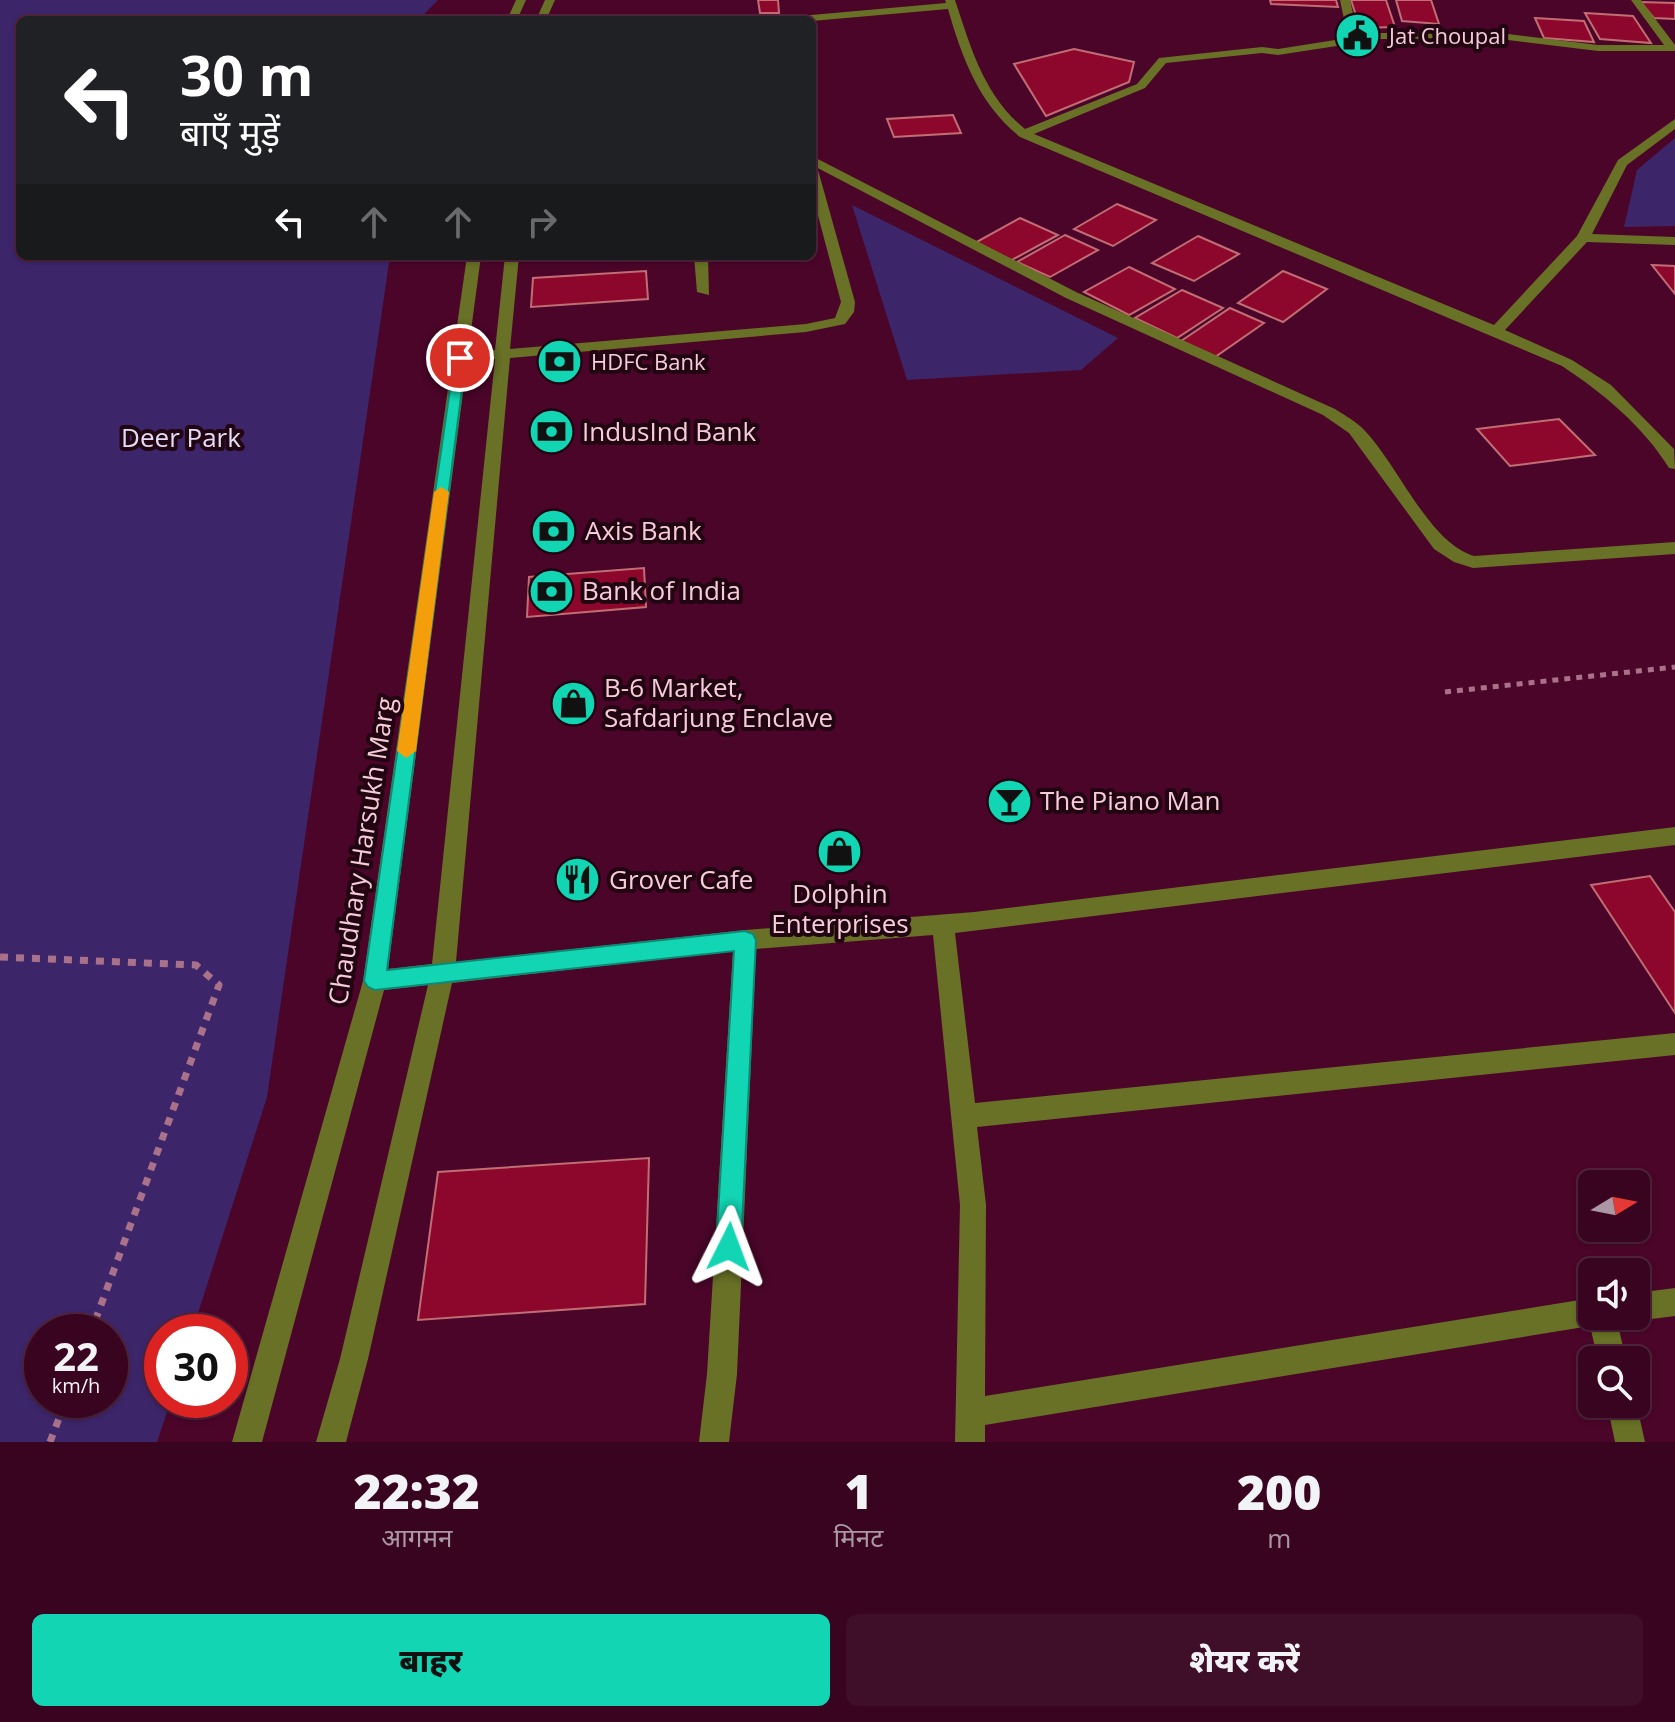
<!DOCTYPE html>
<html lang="hi">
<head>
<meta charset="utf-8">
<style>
  :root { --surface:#38041f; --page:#3f0e28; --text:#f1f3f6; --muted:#ab98a4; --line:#52253d; --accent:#12d5b4 }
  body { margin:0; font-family:"Open Sans","Noto Sans Devanagari",sans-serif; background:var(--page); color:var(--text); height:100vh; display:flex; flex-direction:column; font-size:30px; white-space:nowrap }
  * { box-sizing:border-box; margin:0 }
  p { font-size:26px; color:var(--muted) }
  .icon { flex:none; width:44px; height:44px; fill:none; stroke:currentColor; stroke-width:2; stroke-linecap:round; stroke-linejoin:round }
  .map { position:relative; height:1442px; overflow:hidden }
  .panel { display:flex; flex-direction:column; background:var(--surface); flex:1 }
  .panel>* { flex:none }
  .top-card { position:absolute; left:16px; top:16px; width:800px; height:244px; border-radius:12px; box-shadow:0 2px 6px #0004,0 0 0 2px var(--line); background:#202124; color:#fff; overflow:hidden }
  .needle { width:52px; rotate:80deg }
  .tools { position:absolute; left:1578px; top:1170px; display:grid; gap:16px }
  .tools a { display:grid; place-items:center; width:72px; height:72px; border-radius:12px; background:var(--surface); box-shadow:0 2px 6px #0004,0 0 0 2px var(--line); font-size:40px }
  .speed { position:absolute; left:24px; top:1314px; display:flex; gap:16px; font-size:40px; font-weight:700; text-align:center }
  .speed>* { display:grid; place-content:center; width:104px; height:104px; border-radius:50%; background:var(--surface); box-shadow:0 2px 6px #0004,0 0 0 2px var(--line); line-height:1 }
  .speed small { font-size:20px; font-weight:400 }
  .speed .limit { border:12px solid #d22; background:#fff; color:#111 }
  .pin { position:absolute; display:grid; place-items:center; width:68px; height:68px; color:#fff; margin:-34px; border:4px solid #fff; border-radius:50%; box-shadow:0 2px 8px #0007 }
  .me { position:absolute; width:88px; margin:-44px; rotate:3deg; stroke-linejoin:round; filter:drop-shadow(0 0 6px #0008) }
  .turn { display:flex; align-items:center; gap:28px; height:168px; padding:0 32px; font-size:36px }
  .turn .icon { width:104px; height:104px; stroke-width:2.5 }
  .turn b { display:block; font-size:56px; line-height:68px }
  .lanes { display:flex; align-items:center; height:76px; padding:0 32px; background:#0003; justify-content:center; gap:40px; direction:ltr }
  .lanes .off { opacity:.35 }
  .eta { display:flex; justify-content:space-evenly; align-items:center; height:136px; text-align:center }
  .eta b { font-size:48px; font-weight:800; line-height:56px }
  .cta { display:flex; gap:16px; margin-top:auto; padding:16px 32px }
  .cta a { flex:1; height:92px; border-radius:12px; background:var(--accent); color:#111; font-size:32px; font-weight:800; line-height:92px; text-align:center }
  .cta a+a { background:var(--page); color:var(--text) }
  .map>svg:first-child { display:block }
</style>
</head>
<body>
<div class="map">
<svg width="1675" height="1442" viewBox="0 0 1675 1442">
  <rect width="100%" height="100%" fill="#4b0529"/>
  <path fill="#3d256a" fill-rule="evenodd" d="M0 0H438L425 13 424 20H20V256H390L267 1097 192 1332H162V1400H171L157 1442H0ZM42 1332H110V1400H42Z
    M1675 138V226L1624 227 1637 170Z
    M852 205 1118 338 1081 370 907 380Z"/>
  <path fill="#8d062b" stroke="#c06e74" stroke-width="2" d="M758 0H778L779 13H760Z
    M1270 0H1336L1338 7 1271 4Z
    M1351 0H1386L1395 27 1360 28Z
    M1396 0H1431L1439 24 1402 21Z
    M1640 2 1675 3V19L1654 18Z
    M1585 13 1633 16 1651 43 1600 39Z
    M1535 18 1584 21 1594 42 1544 38Z
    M1074 49 1134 62 1129 82 1046 116 1014 64Z
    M953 115 961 133 894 137 887 119Z
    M1117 204 1156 220 1113 246 1074 229Z
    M1020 218 1058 235 1010 261 973 244Z
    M1065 235 1098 250 1050 277 1017 262Z
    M1198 236 1239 254 1194 281 1152 263Z
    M1652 265 1675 266V294Z
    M1129 267 1175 289 1129 315 1084 292Z
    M646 271 648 299 531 307 533 278Z
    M1283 271 1327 289 1283 322 1238 303Z
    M1182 290 1223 308 1177 338 1135 318Z
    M1230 308 1264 323 1215 357 1181 341Z
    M1559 419 1595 455 1510 466 1477 429Z
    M644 568 646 607 527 617 529 577Z
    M1650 876 1675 912V1013L1591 885Z
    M649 1158 645 1304 418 1320 438 1172Z"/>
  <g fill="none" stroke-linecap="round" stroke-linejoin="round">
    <path stroke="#a9728a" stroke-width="5" stroke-dasharray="6 6" stroke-linecap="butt" d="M1445 692 1675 667"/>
    <path stroke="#a9728a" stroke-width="7" stroke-dasharray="8 8" stroke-linecap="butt" d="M0 957 196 965 219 985 91 1332
      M50 1442 66 1400"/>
    <path fill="#687126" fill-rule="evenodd" d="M516 0H526L517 20H507Z
      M545 0H555L546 20H536Z
      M945 0H955C971 48 984 96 1025 129L1137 84 1159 58 1262 47 1278 49 1348 38 1340 0H1350L1358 36 1382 33H1500L1598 45H1664L1631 0H1641L1675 45V51H1598L1500 39H1382L1278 55 1262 53 1166 63 1145 88 1034 134 1494 325 1577 236 1618 160 1675 119V129L1627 165 1592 234 1675 237V245L1587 242 1505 330 1572 360 1611 385 1674 449 1675 469 1669 468C1643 426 1603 393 1562 366L1020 137C979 104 962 58 948 9L812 21 784 20 789 17 946 3Z
      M812 156 1076 292 1335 409C1343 414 1353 420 1360 426 1396 459 1427 542 1474 556L1675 542V554L1473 568 1454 562 1434 549 1349 433 1323 415 1066 298 812 165Z
      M812 166 818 170 855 302 854 312 845 324 806 332 510 358 456 962 745 930 974 912 1675 827V845L955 933 975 1103 1675 1033V1055L977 1127 986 1205 985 1396 1592 1298V1316H1616L1626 1360H1598L1590 1326 985 1425V1442H955L960 1205 933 935 756 949 737 1374 729 1442H699L707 1374 733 951 452 983 368 1359 346 1442H316L340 1359 428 985 384 990 262 1442H232L363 981 467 256H481L468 353 495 350 505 256H519L510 349 806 324 835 318 841 302 812 193ZM495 359 432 964 388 969 467 362Z
      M694 256H708L709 295 697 292Z
      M1675 1288V1316L1636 1321 1626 1317 1636 1316V1293Z
      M1636 1402 1645 1442H1615L1607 1404Z"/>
  </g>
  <path fill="#12d5b4" stroke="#0c8a75" stroke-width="2" d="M455 355 466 358 387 970 745 931 753 934 756 940 741 1247 738 1256 729 1259 720 1256 716 1247 734 951 375 990 368 987 364 981Z"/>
  <path fill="#f59e0b" d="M441 487 449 492 416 751 406 758 397 751 434 492Z"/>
  <defs>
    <symbol id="civic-disc" viewBox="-11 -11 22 22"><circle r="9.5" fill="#12d5b4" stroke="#210511"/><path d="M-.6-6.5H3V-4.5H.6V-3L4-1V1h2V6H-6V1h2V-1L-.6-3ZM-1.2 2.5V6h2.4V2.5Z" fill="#111"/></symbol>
    <symbol id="bank-disc" viewBox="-11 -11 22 22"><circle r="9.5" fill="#12d5b4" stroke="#210511"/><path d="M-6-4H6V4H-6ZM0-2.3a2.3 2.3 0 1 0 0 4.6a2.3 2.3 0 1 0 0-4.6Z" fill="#111"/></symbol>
    <symbol id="shop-disc" viewBox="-11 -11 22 22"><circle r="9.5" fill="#12d5b4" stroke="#210511"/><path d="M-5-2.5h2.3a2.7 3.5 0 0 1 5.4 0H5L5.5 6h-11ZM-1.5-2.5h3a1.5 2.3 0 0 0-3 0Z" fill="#111"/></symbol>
    <symbol id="bar-disc" viewBox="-11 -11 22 22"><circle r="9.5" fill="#12d5b4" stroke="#210511"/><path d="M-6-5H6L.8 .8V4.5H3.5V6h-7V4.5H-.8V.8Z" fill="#111"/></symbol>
    <symbol id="restaurant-disc" viewBox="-11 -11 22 22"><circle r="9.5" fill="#12d5b4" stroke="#210511"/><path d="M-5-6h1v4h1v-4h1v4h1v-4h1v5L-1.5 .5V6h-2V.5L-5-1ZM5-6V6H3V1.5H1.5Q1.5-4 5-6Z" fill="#111"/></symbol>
  </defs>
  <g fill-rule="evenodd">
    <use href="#civic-disc" x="1332" y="10" width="51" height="51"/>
    <use href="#bank-disc" x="534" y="336" width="51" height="51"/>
    <use href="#bank-disc" x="526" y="406" width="51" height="51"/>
    <use href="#bank-disc" x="528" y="506" width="51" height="51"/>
    <use href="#bank-disc" x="526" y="566" width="51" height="51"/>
    <use href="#shop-disc" x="548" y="678" width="51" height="51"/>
    <use href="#bar-disc" x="984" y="776" width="51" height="51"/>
    <use href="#shop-disc" x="814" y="826" width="51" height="51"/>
    <use href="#restaurant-disc" x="552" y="854" width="51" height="51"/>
  </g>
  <g text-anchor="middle" stroke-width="8" stroke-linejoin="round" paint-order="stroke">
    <g font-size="22" fill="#f7ccda" stroke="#210511" text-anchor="start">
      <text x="1389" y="44">Jat Choupal</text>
      <text x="591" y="370">HDFC Bank</text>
    </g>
    <g font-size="26" fill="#f7ccda" stroke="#210511" text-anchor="start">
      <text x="582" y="441">IndusInd Bank</text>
      <text x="585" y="540">Axis Bank</text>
      <text x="582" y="600">Bank of India</text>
      <text x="604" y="697">B-6 Market,<tspan x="604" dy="30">Safdarjung Enclave</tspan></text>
      <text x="1040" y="810">The Piano Man</text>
      <text x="609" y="889">Grover Cafe</text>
      <text x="840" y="903" text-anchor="middle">Dolphin<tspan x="840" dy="30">Enterprises</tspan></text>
    </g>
    <g font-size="26" fill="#e1dbf7" stroke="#210511">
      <text x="181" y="447">Deer Park</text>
    </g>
    <g font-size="26" fill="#f7ccda" stroke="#210511">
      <text transform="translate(362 851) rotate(-81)" y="9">Chaudhary Harsukh Marg</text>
    </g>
  </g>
</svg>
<div class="tools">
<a><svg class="needle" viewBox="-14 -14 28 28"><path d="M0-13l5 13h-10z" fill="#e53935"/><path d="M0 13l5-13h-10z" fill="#ab98a4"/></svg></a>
<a><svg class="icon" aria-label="sound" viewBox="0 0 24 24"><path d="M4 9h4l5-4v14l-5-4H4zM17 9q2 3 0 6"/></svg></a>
<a><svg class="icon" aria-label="search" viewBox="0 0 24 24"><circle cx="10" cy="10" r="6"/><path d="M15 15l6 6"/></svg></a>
</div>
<div class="speed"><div>22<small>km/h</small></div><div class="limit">30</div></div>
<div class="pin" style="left:460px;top:358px;background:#d93025"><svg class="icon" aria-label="arrive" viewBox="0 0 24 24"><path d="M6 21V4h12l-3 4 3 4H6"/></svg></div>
<svg class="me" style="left:729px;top:1247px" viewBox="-20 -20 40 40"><path d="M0-17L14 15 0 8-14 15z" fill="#12d5b4" stroke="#fff" stroke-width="4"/></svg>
<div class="top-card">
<div class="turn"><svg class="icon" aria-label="left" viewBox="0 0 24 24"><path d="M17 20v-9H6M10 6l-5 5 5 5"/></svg><div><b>30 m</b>बाएँ मुड़ें</div></div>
<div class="lanes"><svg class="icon" aria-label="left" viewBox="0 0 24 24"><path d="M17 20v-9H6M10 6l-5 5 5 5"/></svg><svg class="icon off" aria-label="ahead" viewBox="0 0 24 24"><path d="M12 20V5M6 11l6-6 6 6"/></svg><svg class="icon off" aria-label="ahead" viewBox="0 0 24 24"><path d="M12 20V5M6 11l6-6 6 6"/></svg><svg class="icon off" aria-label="right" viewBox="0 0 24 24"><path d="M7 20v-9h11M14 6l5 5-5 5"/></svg></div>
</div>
</div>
<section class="panel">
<div class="eta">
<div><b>22:32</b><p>आगमन</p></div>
<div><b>1</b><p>मिनट</p></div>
<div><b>200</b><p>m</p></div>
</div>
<div class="cta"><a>बाहर</a><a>शेयर करें</a></div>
</section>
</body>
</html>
